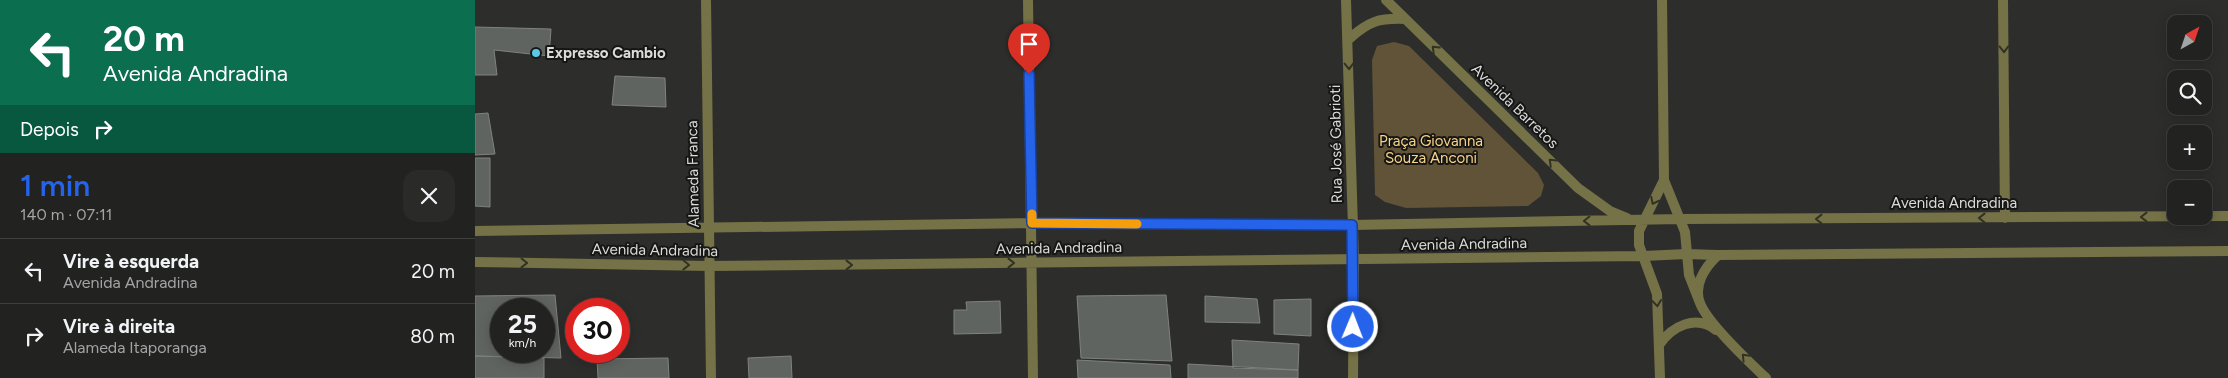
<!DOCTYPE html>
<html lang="pt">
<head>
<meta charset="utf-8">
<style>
  :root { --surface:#222220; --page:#2a2a29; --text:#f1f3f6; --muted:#a2a4a5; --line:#3f3f3e; --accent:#2563eb }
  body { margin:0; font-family:Figtree,sans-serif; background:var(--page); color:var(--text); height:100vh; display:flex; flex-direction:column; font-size:19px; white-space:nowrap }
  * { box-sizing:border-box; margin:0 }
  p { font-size:16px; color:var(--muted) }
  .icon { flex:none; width:28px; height:28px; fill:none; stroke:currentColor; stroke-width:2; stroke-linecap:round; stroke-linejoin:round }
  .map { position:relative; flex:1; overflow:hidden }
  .side { display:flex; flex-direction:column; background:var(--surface); width:475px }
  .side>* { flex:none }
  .hud { background:#0b6e4f; color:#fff; overflow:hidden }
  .needle { width:32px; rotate:40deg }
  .controls { position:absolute; left:1692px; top:15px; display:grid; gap:10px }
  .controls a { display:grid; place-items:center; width:45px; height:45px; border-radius:10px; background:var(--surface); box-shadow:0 2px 12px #0003,0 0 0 1px var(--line); font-size:25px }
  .speed { position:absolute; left:15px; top:298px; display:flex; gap:10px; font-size:25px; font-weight:700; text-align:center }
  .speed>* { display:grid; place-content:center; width:65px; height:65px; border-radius:50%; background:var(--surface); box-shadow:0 2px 12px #0003,0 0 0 1px var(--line); line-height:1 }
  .speed small { font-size:12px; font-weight:400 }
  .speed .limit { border:8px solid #d22; background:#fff; color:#111 }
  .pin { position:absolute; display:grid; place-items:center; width:42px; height:42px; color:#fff; margin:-51px -21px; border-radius:50% 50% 50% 0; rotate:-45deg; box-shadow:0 0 5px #0007 }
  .pin .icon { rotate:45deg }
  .me { position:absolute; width:55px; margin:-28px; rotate:1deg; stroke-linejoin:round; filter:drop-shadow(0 0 4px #0008) }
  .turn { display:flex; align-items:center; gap:18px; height:105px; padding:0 20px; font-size:22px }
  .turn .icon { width:65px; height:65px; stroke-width:2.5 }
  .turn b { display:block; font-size:35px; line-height:42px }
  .then { display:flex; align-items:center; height:48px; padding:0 20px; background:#0003; gap:10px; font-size:19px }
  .round { display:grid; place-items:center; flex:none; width:52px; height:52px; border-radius:15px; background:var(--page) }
  .summary { display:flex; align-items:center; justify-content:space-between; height:85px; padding:0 20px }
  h1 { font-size:30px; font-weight:600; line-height:38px; color:var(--accent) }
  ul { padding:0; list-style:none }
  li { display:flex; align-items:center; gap:15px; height:65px; padding:0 20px; border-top:1px solid var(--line) }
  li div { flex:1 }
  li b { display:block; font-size:19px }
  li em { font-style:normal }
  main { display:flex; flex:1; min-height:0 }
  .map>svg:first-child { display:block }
</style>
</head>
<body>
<main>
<section class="side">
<div class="hud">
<div class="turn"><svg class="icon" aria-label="left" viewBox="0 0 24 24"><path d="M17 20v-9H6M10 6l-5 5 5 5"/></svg><div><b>20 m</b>Avenida Andradina</div></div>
<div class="then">Depois<svg class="icon" aria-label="right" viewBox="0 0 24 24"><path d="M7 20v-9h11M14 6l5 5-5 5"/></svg></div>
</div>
<div class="summary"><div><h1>1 min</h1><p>140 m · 07:11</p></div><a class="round"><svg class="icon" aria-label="close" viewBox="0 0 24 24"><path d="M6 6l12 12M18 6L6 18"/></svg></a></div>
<ul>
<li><svg class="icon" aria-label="left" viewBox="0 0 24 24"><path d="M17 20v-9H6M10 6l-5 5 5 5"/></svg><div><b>Vire à esquerda</b><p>Avenida Andradina</p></div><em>20 m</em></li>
<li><svg class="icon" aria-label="right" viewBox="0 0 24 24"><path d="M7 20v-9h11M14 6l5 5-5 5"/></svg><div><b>Vire à direita</b><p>Alameda Itaporanga</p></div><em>80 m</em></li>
</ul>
</section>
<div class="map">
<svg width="1753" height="378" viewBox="0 0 1753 378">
  <rect width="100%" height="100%" fill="#2d2e2b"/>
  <path fill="#615338" d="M919 42 934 46 1063 173 1069 185 1066 196 1053 206 931 208 910 202 900 195 897 60 902 46Z"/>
  <path fill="#606460" stroke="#7f827f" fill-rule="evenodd" d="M0 27 76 29 74 56 19 50 22 75H0Z
    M140 76 190 78 191 107 137 105Z
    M13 113 20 154 0 155V114Z
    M0 158H15V207L0 206Z
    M80 295 86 358 0 356V296ZM26 309H69V351H26Z
    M691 295 697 361 606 358 602 296Z
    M730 296 782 299 785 323 730 322Z
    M836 299V336L799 334V300Z
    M525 301 526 333 479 334V310H492L491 302Z
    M757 340 824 344 823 370 758 368Z
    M0 356 69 358V378H0Z
    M316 356 317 378H274L273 358Z
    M193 358 194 378H123L122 359Z
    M602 360 695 365 696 378H603Z
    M713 364 823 370V378H713Z"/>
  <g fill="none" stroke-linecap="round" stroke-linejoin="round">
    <path stroke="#757247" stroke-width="10" d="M231 0 236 378
      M553 0 558 378
      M871 0 879 260 878 378
      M911 0 1103 188 1135 211 1152 218
      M1187 0 1189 180 1210 232 1214 275 1225 303
      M1528 0 1530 218
      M874 39C894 21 904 18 930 19
      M0 231 557 223 877 225 1206 219 1753 216
      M1243 255C1230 267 1218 285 1225 303 1232 322 1275 363 1291 378
      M0 262 234 266 1169 256 1211 254 1243 255 1753 251
      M1184 345C1197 326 1221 314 1241 330
      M1185 378 1182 294 1164 245V231L1189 180"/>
  </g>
  <defs><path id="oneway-chevron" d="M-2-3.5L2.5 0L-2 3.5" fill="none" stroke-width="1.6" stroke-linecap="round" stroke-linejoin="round" transform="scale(1.25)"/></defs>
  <g stroke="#323224">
    <use href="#oneway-chevron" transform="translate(960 49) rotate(-136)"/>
    <use href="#oneway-chevron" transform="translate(1529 49) rotate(89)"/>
    <use href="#oneway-chevron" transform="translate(874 66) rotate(89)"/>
    <use href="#oneway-chevron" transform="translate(1077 162) rotate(-136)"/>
    <use href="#oneway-chevron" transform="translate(1179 201) rotate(117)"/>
    <use href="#oneway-chevron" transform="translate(1669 217) rotate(180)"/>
    <use href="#oneway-chevron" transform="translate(1507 218) rotate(180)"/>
    <use href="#oneway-chevron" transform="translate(1344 219) rotate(180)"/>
    <use href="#oneway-chevron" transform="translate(1112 221) rotate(179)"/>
    <use href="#oneway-chevron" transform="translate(49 263) rotate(1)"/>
    <use href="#oneway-chevron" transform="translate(536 263)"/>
    <use href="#oneway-chevron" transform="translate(211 265) rotate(1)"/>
    <use href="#oneway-chevron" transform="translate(374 265)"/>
    <use href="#oneway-chevron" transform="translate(1182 303) rotate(84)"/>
    <use href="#oneway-chevron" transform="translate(1270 357) rotate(-134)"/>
  </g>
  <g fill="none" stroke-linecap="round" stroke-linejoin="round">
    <defs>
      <path id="route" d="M554 74 557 223 877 225 878 327"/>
    </defs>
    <use href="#route" stroke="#184099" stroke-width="12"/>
    <use href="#route" stroke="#2563eb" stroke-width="9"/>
    <path stroke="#f59e0b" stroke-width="9" d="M557 214V223L662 224"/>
  </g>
  <circle fill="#5dc7e8" stroke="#161615" stroke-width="2" cx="61" cy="53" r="5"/>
  <g text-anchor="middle" stroke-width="4" stroke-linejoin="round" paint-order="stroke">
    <g font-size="15" font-weight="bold" fill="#dbdcda" stroke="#161615" text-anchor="start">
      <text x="71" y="58">Expresso Cambio</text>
    </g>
    <g font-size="15" fill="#dbdcda" stroke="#161615">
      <text transform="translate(1040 106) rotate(44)" y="5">Avenida Barretos</text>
      <text transform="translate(861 144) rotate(-91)" y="5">Rua José Gabrioti</text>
      <text transform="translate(218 174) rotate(-91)" y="5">Alameda Franca</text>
      <text x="1479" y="208">Avenida Andradina</text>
      <text transform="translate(989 244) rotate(-1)" y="5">Avenida Andradina</text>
      <text transform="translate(584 248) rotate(-1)" y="5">Avenida Andradina</text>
      <text transform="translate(180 250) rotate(1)" y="5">Avenida Andradina</text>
    </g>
    <g font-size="15" fill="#f9d386" stroke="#161615">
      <text x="956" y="146">Praça Giovanna<tspan x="956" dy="17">Souza Anconi</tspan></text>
    </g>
  </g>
</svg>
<div class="controls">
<a><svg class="needle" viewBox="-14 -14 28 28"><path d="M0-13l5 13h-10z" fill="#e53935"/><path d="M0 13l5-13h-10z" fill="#a2a4a5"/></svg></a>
<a><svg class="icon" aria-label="search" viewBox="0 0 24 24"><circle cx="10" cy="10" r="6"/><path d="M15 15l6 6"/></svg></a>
<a>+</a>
<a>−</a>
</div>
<div class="speed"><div>25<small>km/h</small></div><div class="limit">30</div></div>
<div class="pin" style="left:554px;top:74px;background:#d93025"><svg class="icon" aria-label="arrive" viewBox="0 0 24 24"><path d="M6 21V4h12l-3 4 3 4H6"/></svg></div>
<svg class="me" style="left:878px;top:327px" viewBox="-20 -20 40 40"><circle r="17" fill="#2563eb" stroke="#fff" stroke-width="3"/><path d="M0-11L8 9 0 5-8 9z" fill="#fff"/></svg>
</div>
</main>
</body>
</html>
